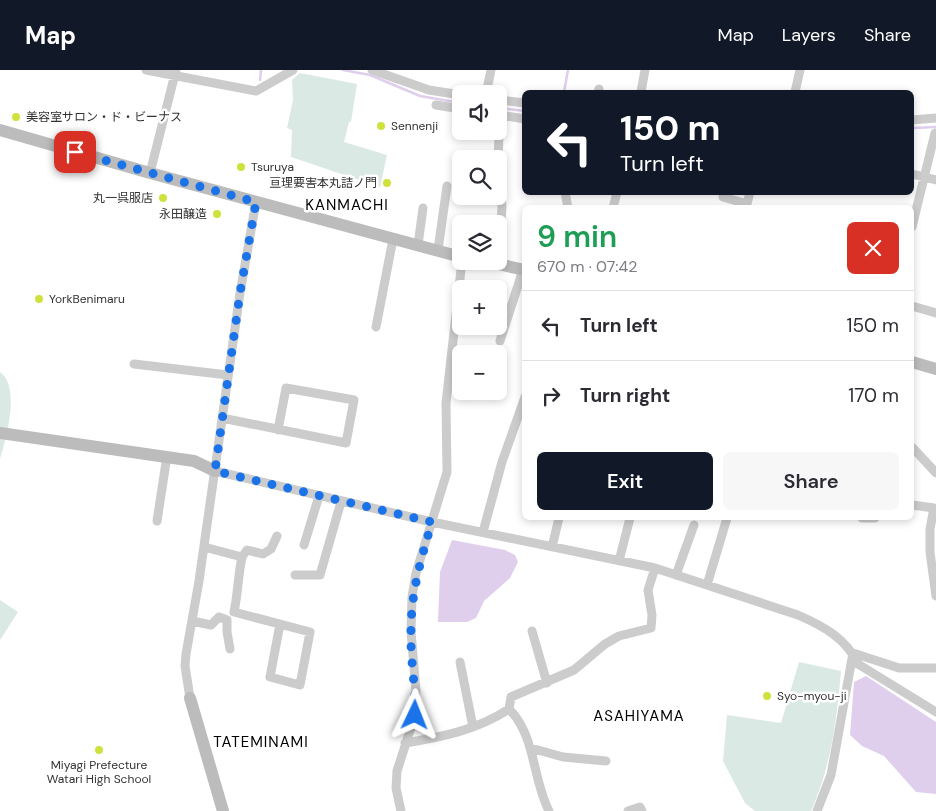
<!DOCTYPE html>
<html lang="en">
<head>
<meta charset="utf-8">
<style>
  :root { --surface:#fff; --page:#f7f7f7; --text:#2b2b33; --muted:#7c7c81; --line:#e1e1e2; --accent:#111827 }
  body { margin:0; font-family:"DM Sans","Noto Sans JP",sans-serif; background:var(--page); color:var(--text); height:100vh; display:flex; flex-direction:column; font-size:19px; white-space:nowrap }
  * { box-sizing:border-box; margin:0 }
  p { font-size:16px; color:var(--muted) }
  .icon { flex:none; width:28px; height:28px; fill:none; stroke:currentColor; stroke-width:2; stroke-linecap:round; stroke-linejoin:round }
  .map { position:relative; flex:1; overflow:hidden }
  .details { position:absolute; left:522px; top:135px; width:392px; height:315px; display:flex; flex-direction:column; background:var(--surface); border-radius:8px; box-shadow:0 2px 8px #0003 }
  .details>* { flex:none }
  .top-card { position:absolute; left:522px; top:20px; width:392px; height:105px; border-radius:8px; box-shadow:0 2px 8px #0003; background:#111827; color:#fff; overflow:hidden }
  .controls { position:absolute; left:452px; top:15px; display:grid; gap:10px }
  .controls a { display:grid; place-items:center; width:55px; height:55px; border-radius:8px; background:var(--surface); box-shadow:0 2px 8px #0003; font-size:25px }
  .pin { position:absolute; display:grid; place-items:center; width:42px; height:42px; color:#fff; margin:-21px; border-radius:10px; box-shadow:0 2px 8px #0006 }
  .me { position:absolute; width:55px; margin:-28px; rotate:2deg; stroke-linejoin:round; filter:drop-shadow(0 0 4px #0008) }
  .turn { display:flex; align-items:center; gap:18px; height:105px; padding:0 15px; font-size:22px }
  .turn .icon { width:65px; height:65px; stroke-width:2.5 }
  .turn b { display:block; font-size:35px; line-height:42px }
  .round { display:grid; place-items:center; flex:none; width:52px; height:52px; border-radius:8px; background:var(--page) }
  .head { display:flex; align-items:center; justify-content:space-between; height:85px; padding:0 15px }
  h1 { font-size:30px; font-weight:600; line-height:38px; color:#1e9e55 }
  .action { display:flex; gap:10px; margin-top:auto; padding:10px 15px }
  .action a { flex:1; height:58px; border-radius:8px; background:var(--accent); color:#fff; font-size:20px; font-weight:600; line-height:58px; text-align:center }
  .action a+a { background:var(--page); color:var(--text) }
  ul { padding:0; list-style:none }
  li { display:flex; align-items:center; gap:15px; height:70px; padding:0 15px; border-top:1px solid var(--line) }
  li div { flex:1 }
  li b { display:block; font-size:19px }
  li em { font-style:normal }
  header { display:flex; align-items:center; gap:30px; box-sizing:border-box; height:70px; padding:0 25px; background:var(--accent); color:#fff }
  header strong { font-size:24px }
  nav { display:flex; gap:28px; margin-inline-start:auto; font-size:18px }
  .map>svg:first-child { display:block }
</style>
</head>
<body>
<header>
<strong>Map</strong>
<nav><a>Map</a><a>Layers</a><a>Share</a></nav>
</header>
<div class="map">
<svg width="936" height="741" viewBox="0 0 936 741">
  <rect width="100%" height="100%" fill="#fff"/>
  <path fill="#dbe9e5" d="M300 3 357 14 351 52H349L344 72 387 85 380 117 291 87 292 60 287 58 293 30 292 10Z
    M0 302C21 317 6 369 0 389Z
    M0 530 18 542 0 570Z
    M799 592 841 601C837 648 831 697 811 741H755L745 733 723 691 727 645 781 653Z"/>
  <path fill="#e0ceed" d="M452 470 505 480 515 485 518 492 510 508 484 531 476 548 467 552H438L440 502Z
    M866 606 936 652V724L916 722 884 686 862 676 850 665 854 612Z"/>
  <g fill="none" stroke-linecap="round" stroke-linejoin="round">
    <path stroke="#e0ceed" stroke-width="2.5" d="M343 0 370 5 420 26 461 33
      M260 10 261 0
      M564 22 568 0
      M499 38 525 41
      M912 58 936 57"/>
    <path stroke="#ccc" stroke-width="9" d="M146 0 256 21 293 0
      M372 0 429 20 461 25
      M598 22 599 19
      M641 22 645 0
      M795 22 800 0
      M486 24 491 0
      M499 30 525 33
      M436 35 461 39
      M912 50 936 48
      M498 89 500 45 525 49
      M499 97 502 137 499 184
      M150 103 176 0
      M912 104 936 110
      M565 122 568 138
      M723 127 747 134
      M613 138 617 122
      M746 138 750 122
      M912 157 935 63
      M418 175 423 138
      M438 180 447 116
      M912 236 936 243
      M376 257 393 169
      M500 271 523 200
      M134 294 228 305
      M222 348 346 373 354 330 286 318 278 360
      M912 377 936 403
      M215 401 432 452 655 498 798 545C823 556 846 568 858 594L936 642
      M912 435 934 438
      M936 439 934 438 930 459V482L936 526
      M862 448H875
      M157 451 167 386
      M483 462 502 392 525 327
      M304 475 319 426
      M204 477 242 487C238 506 238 523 234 542L310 562 300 615 270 607 280 554
      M552 477 559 448
      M242 487 247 480 263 484 271 479 277 466
      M619 491 630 448
      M295 505H320L341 432
      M676 505 694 455
      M707 515 727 448
      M192 551 211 555 219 547 227 550V562L230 579
      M532 561 547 613
      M853 583 899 598H936
      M460 592 473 657
      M190 628 185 596 186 584 199 511 240 223 256 132
      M509 639C536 666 532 708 549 741
      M405 673C442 667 477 660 509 639L511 627 574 600 605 574 619 566 651 558 652 545 648 520 655 498
      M531 678 563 687 606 691
      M401 741 396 718 397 701 415 645 416 621 411 562 412 527 416 503 447 402 446 333 462 191
      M628 741 640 737 642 741
      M817 741 831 705 853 583"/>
    <path stroke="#bcbcbc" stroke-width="12" d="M0 60 150 103 461 187
      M484 191 525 200
      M912 292 936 299
      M0 363 194 391 215 401
      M190 628 223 741"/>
  </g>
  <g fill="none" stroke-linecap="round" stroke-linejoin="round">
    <path stroke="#1a73e8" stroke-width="9" stroke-dasharray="0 16.2" d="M75 82 256 132 240 223 215 401 432 452C421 489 411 522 411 561 410 589 416 617 415 645"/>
  </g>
  <g fill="#cee23b" stroke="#fff" stroke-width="2">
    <circle cx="16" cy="47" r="5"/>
    <circle cx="381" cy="56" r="5"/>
    <circle cx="241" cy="97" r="5"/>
    <circle cx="387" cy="113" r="5"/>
    <circle cx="163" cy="128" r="5"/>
    <circle cx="217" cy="144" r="5"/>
    <circle cx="39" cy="229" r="5"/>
    <circle cx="767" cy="626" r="5"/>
    <circle cx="99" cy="680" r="5"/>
  </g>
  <g text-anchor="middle" stroke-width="5" stroke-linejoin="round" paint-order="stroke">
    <g font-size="12" fill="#323232" stroke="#fff" text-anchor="start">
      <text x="26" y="51">美容室サロン・ド・ビーナス</text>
      <text x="391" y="60">Sennenji</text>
      <text x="251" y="101">Tsuruya</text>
      <text x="377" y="117" text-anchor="end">亘理要害本丸詰ノ門</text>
      <text x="153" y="132" text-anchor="end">丸一呉服店</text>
      <text x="207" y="148" text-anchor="end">永田醸造</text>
      <text x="49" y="233">YorkBenimaru</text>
      <text x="777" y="630">Syo-myou-ji</text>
      <text x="99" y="699" text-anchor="middle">Miyagi Prefecture<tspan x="99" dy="14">Watari High School</tspan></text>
    </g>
    <g font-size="15" letter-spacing="1" fill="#000" stroke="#fff">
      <text x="347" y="140">KANMACHI</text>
      <text x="639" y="651">ASAHIYAMA</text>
      <text x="261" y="677">TATEMINAMI</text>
    </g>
  </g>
</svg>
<div class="controls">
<a><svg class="icon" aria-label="sound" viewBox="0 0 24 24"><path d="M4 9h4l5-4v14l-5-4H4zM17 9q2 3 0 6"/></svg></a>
<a><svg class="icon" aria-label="search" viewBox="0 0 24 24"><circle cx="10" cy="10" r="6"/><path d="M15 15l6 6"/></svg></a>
<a><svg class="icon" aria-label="layers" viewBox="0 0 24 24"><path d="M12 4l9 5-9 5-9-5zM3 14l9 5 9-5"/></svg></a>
<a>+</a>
<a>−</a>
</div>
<div class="pin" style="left:75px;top:82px;background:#d93025"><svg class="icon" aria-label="arrive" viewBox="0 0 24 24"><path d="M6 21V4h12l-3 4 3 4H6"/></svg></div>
<svg class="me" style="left:415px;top:645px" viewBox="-20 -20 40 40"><path d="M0-17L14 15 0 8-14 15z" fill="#1a73e8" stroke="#fff" stroke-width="4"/></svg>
<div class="top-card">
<div class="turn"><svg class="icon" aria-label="left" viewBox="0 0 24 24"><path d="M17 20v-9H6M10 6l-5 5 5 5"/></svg><div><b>150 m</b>Turn left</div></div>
</div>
<section class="details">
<div class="head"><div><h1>9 min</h1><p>670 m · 07:42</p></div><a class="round" style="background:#d93025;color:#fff"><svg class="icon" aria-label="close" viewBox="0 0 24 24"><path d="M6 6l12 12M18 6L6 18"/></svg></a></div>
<ul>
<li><svg class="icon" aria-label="left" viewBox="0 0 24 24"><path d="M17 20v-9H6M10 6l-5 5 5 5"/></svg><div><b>Turn left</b></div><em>150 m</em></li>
<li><svg class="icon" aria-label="right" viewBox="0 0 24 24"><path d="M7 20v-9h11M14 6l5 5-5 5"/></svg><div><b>Turn right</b></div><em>170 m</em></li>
</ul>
<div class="action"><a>Exit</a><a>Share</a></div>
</section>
</div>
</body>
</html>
